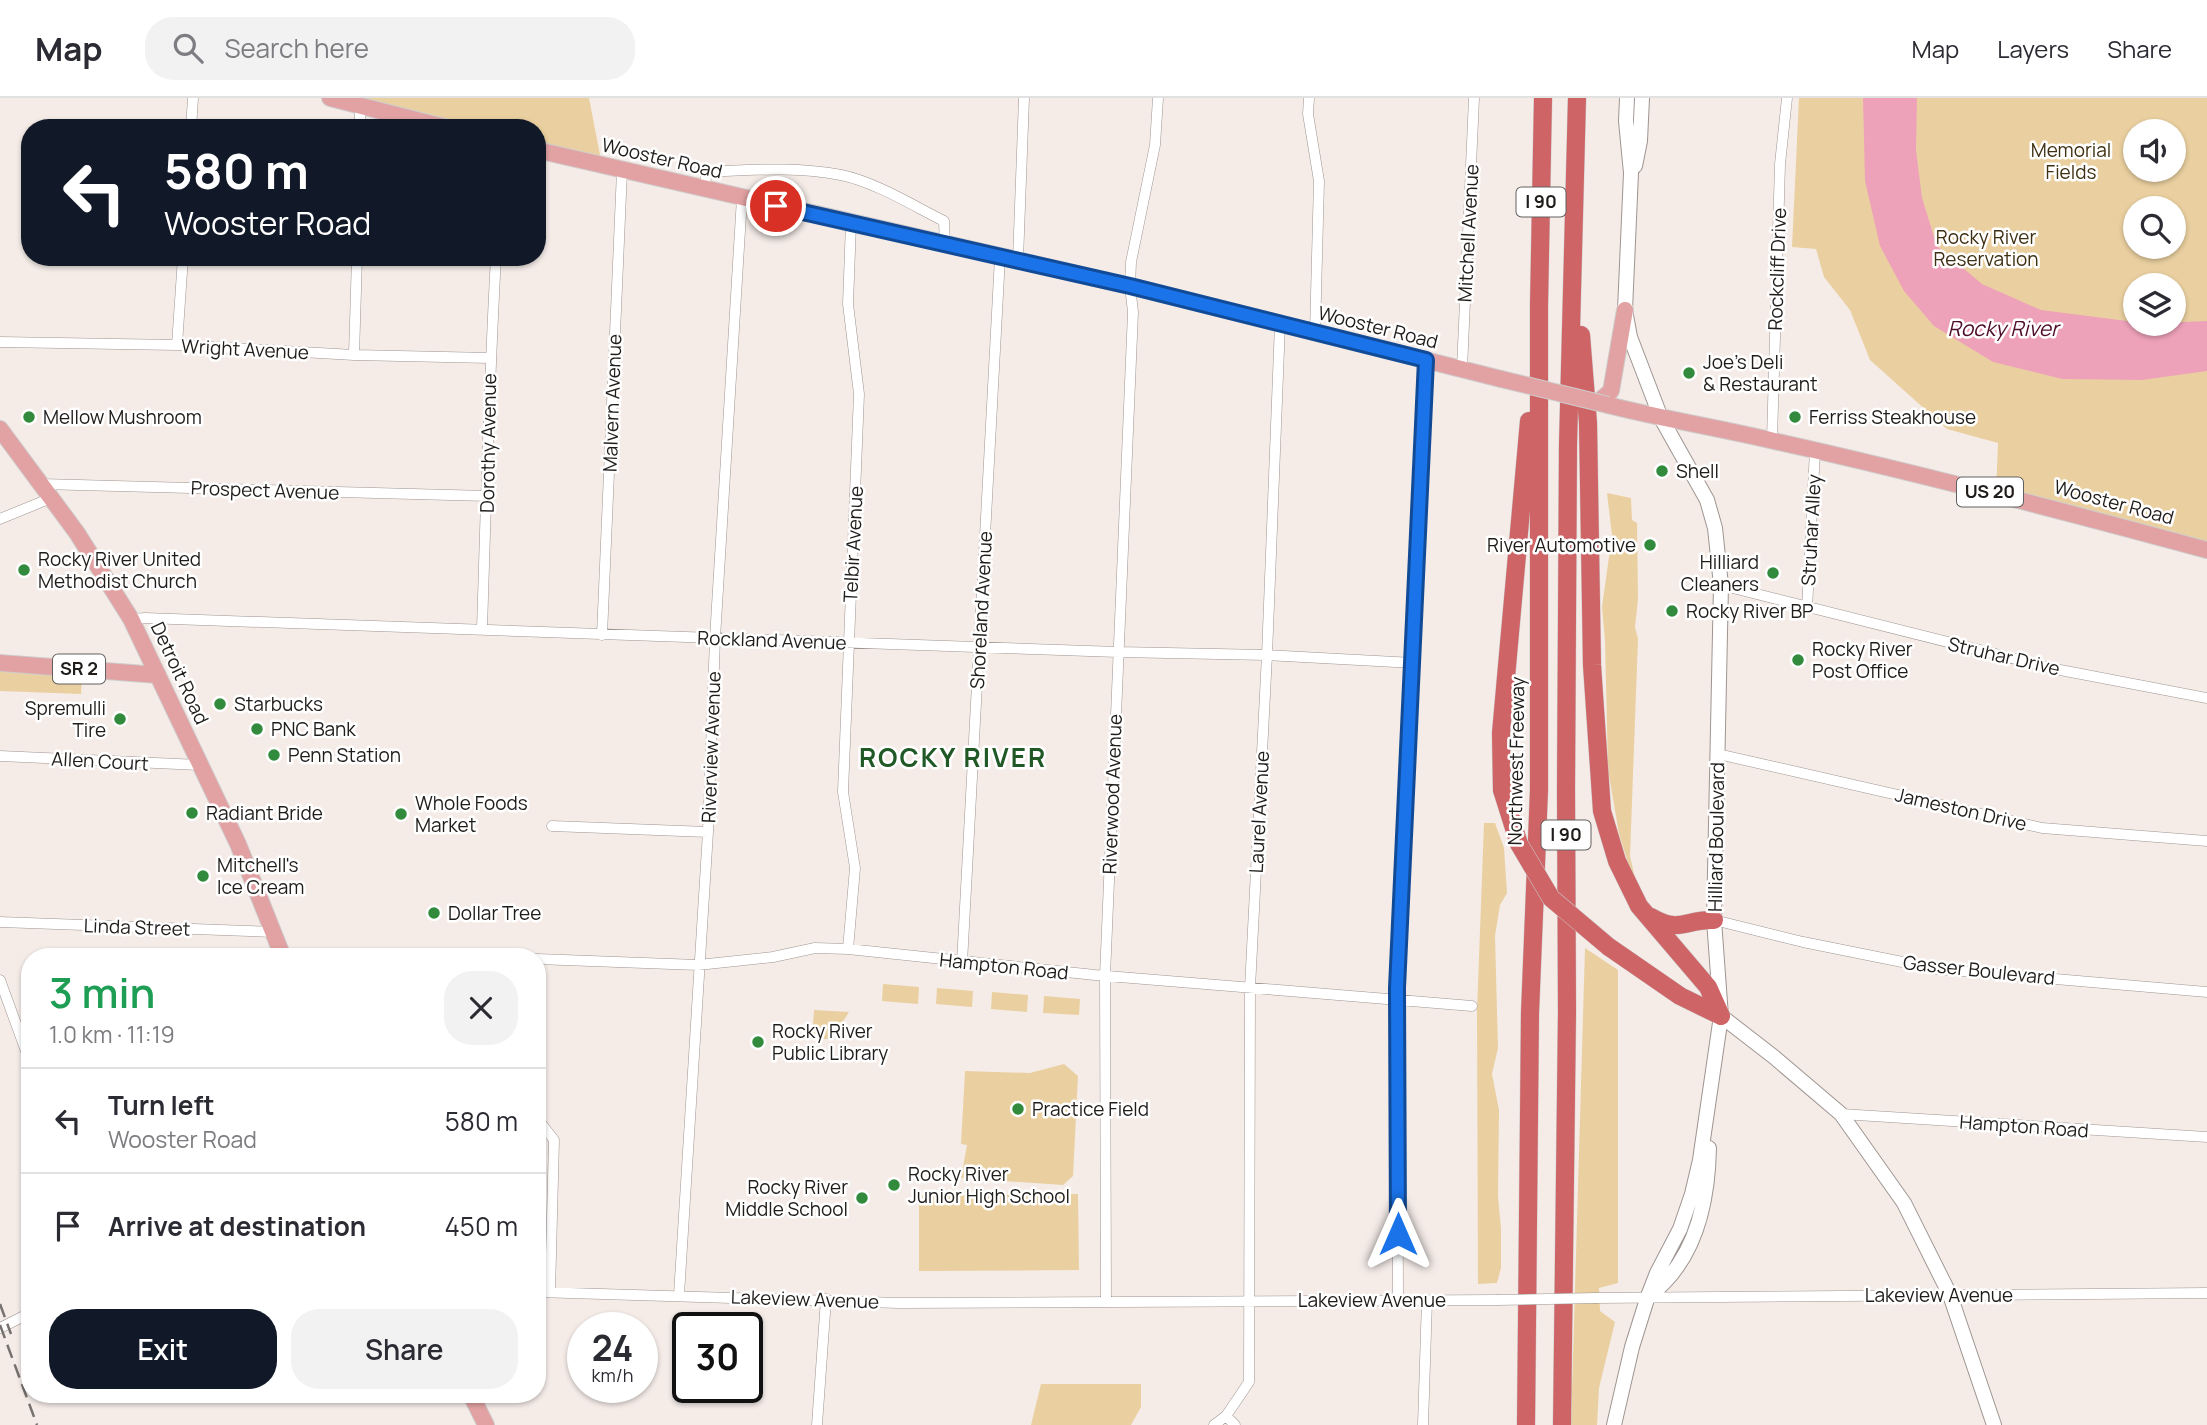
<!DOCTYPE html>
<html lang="en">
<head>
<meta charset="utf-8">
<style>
  :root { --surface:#fff; --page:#f2f2f3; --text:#2b2b33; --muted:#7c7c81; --line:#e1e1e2; --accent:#111827 }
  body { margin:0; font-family:Manrope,sans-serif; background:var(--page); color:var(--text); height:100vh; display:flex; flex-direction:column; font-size:26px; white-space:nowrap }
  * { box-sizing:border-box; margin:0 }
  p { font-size:23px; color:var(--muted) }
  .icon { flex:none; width:38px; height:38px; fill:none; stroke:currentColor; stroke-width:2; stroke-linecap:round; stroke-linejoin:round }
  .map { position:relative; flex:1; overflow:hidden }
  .side { position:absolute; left:21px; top:850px; width:525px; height:455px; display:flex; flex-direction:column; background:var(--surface); border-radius:28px; box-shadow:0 2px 5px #0004 }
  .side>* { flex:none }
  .banner { position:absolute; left:21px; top:21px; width:525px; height:147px; border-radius:28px; box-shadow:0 2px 5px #0004; background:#111827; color:#fff; overflow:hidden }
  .controls { position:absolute; left:2123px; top:21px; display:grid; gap:14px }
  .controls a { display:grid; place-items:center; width:63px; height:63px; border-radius:50%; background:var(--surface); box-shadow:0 2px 5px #0004; font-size:35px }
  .speed { position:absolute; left:567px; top:1214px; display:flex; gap:14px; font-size:35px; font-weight:700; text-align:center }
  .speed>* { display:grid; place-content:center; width:91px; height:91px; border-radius:50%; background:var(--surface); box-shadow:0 2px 5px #0004; line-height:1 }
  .speed small { font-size:18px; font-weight:400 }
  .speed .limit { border:4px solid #111; border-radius:10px; background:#fff; color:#111 }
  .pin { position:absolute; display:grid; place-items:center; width:60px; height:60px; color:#fff; margin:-30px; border:4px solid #fff; border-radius:50%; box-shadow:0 2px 7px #0007 }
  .me { position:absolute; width:77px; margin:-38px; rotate:0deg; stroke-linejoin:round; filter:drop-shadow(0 0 5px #0008) }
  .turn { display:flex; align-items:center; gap:24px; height:147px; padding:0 28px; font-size:32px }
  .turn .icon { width:91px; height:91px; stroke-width:2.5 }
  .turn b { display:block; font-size:49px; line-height:60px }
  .round { display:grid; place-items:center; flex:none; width:74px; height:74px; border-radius:28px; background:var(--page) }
  .summary { display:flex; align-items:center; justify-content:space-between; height:119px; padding:0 28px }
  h1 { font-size:42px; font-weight:600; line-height:52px; color:#1e9e55 }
  .cta { display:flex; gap:14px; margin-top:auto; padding:14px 28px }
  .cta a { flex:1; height:80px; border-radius:28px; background:var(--accent); color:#fff; font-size:28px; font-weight:600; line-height:80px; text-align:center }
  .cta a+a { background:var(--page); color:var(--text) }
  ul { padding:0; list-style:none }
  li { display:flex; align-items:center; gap:21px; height:105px; padding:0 28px; border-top:2px solid var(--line) }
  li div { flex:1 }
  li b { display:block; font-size:26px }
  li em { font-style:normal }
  header { display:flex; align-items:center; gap:42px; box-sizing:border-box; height:98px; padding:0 35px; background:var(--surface); border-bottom:2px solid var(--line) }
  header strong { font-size:33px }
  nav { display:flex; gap:38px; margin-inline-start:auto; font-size:24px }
  .search { width:490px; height:63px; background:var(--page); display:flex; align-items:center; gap:18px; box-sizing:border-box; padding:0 24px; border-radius:28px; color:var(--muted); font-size:26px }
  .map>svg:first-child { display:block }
</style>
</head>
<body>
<header>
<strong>Map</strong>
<div class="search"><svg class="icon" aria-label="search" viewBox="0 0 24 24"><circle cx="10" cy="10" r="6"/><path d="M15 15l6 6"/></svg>Search here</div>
<nav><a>Map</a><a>Layers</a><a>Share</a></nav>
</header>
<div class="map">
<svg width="2207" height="1327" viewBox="0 0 2207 1327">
  <rect width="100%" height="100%" fill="#f5ece8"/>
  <path fill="#ead0a0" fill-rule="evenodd" d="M324 0H589L601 62 537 48V30H451Z
    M1799 0H2207V449L1996 395 1998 345 1947 331 1870 262 1850 212 1824 179 1816 151 1792 149ZM2135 33H2174V72H2135ZM2135 110H2174V149H2135ZM2135 187H2174V226H2135Z
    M1607 395 1631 400 1632 422 1637 425 1638 501 1635 529 1638 541 1630 758 1636 784 1630 771 1619 736 1608 671 1605 543 1602 509 1612 437Z
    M0 570 82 578 81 596 0 593Z
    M1484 725H1495L1504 750 1507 795 1500 807 1495 838 1498 950 1492 976 1499 1012 1498 1098 1501 1131V1170L1497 1185 1478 1186 1477 913Z
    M1585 850 1618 872V1185L1599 1190 1600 1213 1615 1224 1599 1290 1597 1327H1571Z
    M883 886 919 889 918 906 882 903Z
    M937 890 973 893 972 909 936 906Z
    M992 894 1028 897 1027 914 991 911Z
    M1044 898 1080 901 1079 917 1043 915Z
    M814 912 849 914 832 941H812Z
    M1064 966 1078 978 1073 1078 1063 1087 961 1080 967 1047 961 1046 965 973 1030 975Z
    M1078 1096 1079 1172 919 1173V1097Z
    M1041 1286H1141V1309L1131 1327H1031Z"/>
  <path fill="#eea2b9" d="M1863 0H1917L1916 52 1922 100 1937 148 1982 186 2041 212 2135 224V226L2207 223V273L2142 282 2062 281 1993 264 1934 228 1904 193 1880 148 1865 83Z"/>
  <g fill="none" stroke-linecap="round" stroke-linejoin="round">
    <defs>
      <path id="minor" d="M1309 0 1308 16 1319 83 1315 235
        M191 30 193 0
        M360 30V8
        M704 91 707 74C752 72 796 68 841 77 875 84 912 107 944 123L945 147
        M1018 162 1024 0
        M0 244 177 247 354 257 490 260
        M177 247 183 159
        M354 257 357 159
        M1462 271 1474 0
        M1772 342 1780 66 1787 0
        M41 386 488 398
        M0 421 51 400
        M1721 487 2055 571 2207 600
        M1807 511 1815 352
        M131 521 145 520 1118 554 1267 557 1414 565
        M482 531C486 407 489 283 496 159
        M602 537 622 73
        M1718 656 2042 730 2207 743
        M0 658 200 667
        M552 728 708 734
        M1714 822 1803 844 1937 871 2207 894
        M0 824 274 834
        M848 851 855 770 843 694 859 296 848 206 851 126
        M537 861 698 867 773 859 815 850 848 851 1095 877 1472 908
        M962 865 1000 159
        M0 882 30 964
        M1841 1016 2207 1039
        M537 1020 554 1042 550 1194
        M537 1194 899 1205 1497 1202
        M679 1197 708 734 715 540 742 100
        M1596 1200 2207 1195
        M1398 1202 1397 901 1426 262
        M1106 1204 1105 878 1133 214 1130 188 1131 164 1155 47 1158 0
        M0 1230 30 1215
        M1226 1318 1235 1327
        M817 1327 826 1201
        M1214 1327 1226 1318 1249 1284 1250 890 1267 557 1280 226
        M1423 1327 1427 1202"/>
      <path id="secondary" d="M1635 68 1640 43 1642 0
        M1721 918 1774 959 1841 1016 1904 1105 1950 1197 1994 1327
        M1650 1197C1695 1163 1708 1104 1709 1050
        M1614 1327 1632 1249 1648 1198 1657 1175 1680 1131 1692 1096 1700 1062 1721 918 1714 822 1721 487 1715 430 1707 402 1661 320 1630 239 1625 212 1631 75 1626 23 1627 0"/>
      <path id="primary" d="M330 0 448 30
        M537 52 1130 188 1501 281
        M1598 304 1611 293 1625 212
        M1608 307C1663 321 1719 330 1774 343 1919 375 2063 413 2207 452
        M0 331 77 435 131 521 238 746 283 859
        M0 565 158 577
        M471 1297 486 1327"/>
      <path id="motorway" d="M1581 237 1588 325 1592 567 1602 713 1617 763 1639 808 1708 889 1721 918
        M1502 692 1501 635 1529 323
        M1651 819C1680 836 1685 821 1714 822
        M1609 849 1680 898 1721 918
        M1526 1327 1530 915 1539 692V208L1543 0
        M1562 1327 1567 914 1566 691 1568 347 1577 0"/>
    </defs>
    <use href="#minor" stroke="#9e9591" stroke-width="11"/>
    <use href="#secondary" stroke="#9e9591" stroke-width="16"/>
    <use href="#primary" stroke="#cecdcd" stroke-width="18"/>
    <use href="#motorway" stroke="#cecdcd" stroke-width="19"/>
    <use href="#minor" stroke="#fff" stroke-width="10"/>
    <use href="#secondary" stroke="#fff" stroke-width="14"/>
    <use href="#primary" stroke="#e2a2a3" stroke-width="16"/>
    <use href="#motorway" stroke="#ce6466" stroke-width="18"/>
    <path stroke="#77726f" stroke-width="2.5" stroke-dasharray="14 7" stroke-linecap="butt" d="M0 1206 11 1236
      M0 1227 37 1327"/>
    <defs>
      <path id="minor-bridge" d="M1497 1202 1596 1200"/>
      <path id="primary-bridge" d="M1501 281 1608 307"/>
      <path id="motorway-bridge" d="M1502 692 1519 746 1551 800 1609 849"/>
    </defs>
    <use href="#minor-bridge" stroke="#9e9591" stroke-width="11" stroke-linecap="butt"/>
    <use href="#primary-bridge" stroke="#cecdcd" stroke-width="18" stroke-linecap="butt"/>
    <use href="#motorway-bridge" stroke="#cecdcd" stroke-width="19" stroke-linecap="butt"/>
    <use href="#minor-bridge" stroke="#fff" stroke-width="10"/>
    <use href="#primary-bridge" stroke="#e2a2a3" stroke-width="16"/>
    <use href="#motorway-bridge" stroke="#ce6466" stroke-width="18"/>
  </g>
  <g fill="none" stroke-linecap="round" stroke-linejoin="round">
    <defs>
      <path id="route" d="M776 108 1130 188 1426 262 1397 890 1398 1136"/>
    </defs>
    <use href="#route" stroke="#114b97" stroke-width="18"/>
    <use href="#route" stroke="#1a73e8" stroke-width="12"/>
  </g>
  <g fill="#328b3c" stroke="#fff" stroke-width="2.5">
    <circle cx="1689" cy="275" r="7"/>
    <circle cx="29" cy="319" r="7"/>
    <circle cx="1795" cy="319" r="7"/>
    <circle cx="1662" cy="373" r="7"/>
    <circle cx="1650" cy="447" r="7"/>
    <circle cx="24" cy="472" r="7"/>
    <circle cx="1773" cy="475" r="7"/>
    <circle cx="1672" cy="513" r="7"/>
    <circle cx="1798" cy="562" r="7"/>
    <circle cx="220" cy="606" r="7"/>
    <circle cx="120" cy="621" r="7"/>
    <circle cx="257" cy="631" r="7"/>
    <circle cx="274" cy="657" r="7"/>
    <circle cx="192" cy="715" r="7"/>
    <circle cx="401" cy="716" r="7"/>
    <circle cx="203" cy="778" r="7"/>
    <circle cx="434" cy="815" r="7"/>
    <circle cx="758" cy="944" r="7"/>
    <circle cx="1018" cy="1011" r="7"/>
    <circle cx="894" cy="1087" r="7"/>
    <circle cx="862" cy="1100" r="7"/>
  </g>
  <g text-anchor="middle" stroke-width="5" stroke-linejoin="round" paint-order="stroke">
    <g fill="#fff" stroke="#62605f" stroke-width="2">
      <rect x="1516.5" y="89.5" width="49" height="29" rx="5"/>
      <rect x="1957" y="379.5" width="66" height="29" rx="5"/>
      <rect x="53" y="556.5" width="52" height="29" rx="5"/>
      <rect x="1541.5" y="722.5" width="49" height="29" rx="5"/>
    </g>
    <g font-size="18" font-weight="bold" fill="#1f1c1a">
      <text x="1541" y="110">I 90</text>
      <text x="1990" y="400">US 20</text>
      <text x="79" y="577">SR 2</text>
      <text x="1566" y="743">I 90</text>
    </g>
    <g font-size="19" fill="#3f3013" stroke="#fff">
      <text x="2071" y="59">Memorial<tspan x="2071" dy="22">Fields</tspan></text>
      <text x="1986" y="146">Rocky River<tspan x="1986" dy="22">Reservation</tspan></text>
    </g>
    <g font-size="19" fill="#1f1c1a" stroke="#fff">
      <text transform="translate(662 60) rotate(13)" y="7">Wooster Road</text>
      <text transform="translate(1468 135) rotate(-87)" y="7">Mitchell Avenue</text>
      <text transform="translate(1777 171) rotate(-88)" y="7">Rockcliff Drive</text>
      <text transform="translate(1378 229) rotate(14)" y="7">Wooster Road</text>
      <text transform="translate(245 251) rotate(3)" y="7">Wright Avenue</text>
      <text transform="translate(612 305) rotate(-88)" y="7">Malvern Avenue</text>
      <text transform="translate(488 345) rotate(-89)" y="7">Dorothy Avenue</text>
      <text transform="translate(265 392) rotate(2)" y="7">Prospect Avenue</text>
      <text transform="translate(2114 404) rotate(15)" y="7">Wooster Road</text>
      <text transform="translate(1811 432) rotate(-87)" y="7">Struhar Alley</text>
      <text transform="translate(853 446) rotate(-87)" y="7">Telbir Avenue</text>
      <text transform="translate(981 512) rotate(-87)" y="7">Shoreland Avenue</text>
      <text transform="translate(772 542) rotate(2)" y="7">Rockland Avenue</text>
      <text transform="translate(2004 558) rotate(13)" y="7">Struhar Drive</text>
      <text transform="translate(180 575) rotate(65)" y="7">Detroit Road</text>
      <text transform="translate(711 649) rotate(-88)" y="7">Riverview Avenue</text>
      <text transform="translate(100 663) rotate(3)" y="7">Allen Court</text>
      <text transform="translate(1516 663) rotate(-89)" y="7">Northwest Freeway</text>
      <text transform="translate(1112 696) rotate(-88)" y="7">Riverwood Avenue</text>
      <text transform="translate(1961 711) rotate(13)" y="7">Jameston Drive</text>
      <text transform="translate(1259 714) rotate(-87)" y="7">Laurel Avenue</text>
      <text transform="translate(1716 739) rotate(-89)" y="7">Hilliard Boulevard</text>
      <text transform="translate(137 829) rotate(2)" y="7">Linda Street</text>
      <text transform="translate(1004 868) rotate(6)" y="7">Hampton Road</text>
      <text transform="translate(1979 872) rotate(6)" y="7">Gasser Boulevard</text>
      <text transform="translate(2024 1028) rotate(4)" y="7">Hampton Road</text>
      <text x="1939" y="1204">Lakeview Avenue</text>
      <text transform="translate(805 1201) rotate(2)" y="7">Lakeview Avenue</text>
      <text x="1372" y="1209">Lakeview Avenue</text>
    </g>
    <g font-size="19" fill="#1f1c1a" stroke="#fff" text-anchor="start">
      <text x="1703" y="271">Joe's Deli<tspan x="1703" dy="22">&amp; Restaurant</tspan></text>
      <text x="43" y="326">Mellow Mushroom</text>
      <text x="1809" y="326">Ferriss Steakhouse</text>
      <text x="1676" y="380">Shell</text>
      <text x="1636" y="454" text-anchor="end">River Automotive</text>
      <text x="38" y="468">Rocky River United<tspan x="38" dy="22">Methodist Church</tspan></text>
      <text x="1759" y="471" text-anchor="end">Hilliard<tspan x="1759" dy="22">Cleaners</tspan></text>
      <text x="1686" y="520">Rocky River BP</text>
      <text x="1812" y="558">Rocky River<tspan x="1812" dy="22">Post Office</tspan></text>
      <text x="234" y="613">Starbucks</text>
      <text x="106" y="617" text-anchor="end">Spremulli<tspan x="106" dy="22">Tire</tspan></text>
      <text x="271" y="638">PNC Bank</text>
      <text x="288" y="664">Penn Station</text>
      <text x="415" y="712">Whole Foods<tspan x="415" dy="22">Market</tspan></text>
      <text x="206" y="722">Radiant Bride</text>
      <text x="217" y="774">Mitchell's<tspan x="217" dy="22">Ice Cream</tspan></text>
      <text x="448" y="822">Dollar Tree</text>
      <text x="772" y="940">Rocky River<tspan x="772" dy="22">Public Library</tspan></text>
      <text x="1032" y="1018">Practice Field</text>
      <text x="908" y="1083">Rocky River<tspan x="908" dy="22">Junior High School</tspan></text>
      <text x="848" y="1096" text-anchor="end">Rocky River<tspan x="848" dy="22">Middle School</tspan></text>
    </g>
    <g font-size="21" font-style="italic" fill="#4e0d29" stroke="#fff">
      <text x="2003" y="238">Rocky River</text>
    </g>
    <g font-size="26" font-weight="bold" letter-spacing="2" fill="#205826" stroke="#fff">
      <text x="953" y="669">ROCKY RIVER</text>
    </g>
  </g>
</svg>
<div class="controls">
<a><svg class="icon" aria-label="sound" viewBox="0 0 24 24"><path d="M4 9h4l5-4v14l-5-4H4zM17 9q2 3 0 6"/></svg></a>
<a><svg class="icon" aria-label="search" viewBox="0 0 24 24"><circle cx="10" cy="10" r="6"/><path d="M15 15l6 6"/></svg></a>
<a><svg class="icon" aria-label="layers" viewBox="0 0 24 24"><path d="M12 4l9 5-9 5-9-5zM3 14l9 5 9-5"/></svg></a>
</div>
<div class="speed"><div>24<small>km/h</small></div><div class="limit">30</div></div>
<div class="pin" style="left:776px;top:108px;background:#d93025"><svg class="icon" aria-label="arrive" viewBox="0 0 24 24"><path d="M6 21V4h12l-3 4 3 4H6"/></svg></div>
<svg class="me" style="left:1398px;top:1136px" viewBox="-20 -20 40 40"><path d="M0-17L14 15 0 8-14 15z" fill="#1a73e8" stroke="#fff" stroke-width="4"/></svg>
<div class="banner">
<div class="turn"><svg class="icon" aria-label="left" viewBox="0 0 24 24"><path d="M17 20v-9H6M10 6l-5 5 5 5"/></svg><div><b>580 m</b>Wooster Road</div></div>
</div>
<section class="side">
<div class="summary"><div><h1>3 min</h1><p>1.0 km · 11:19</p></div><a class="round"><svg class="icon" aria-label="close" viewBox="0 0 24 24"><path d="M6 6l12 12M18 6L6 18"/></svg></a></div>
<ul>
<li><svg class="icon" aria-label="left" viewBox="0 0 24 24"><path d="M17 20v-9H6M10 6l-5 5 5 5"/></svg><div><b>Turn left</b><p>Wooster Road</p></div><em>580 m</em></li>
<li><svg class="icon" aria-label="arrive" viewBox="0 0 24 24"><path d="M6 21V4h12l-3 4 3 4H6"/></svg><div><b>Arrive at destination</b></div><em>450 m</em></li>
</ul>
<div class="cta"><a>Exit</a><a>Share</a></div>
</section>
</div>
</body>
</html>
